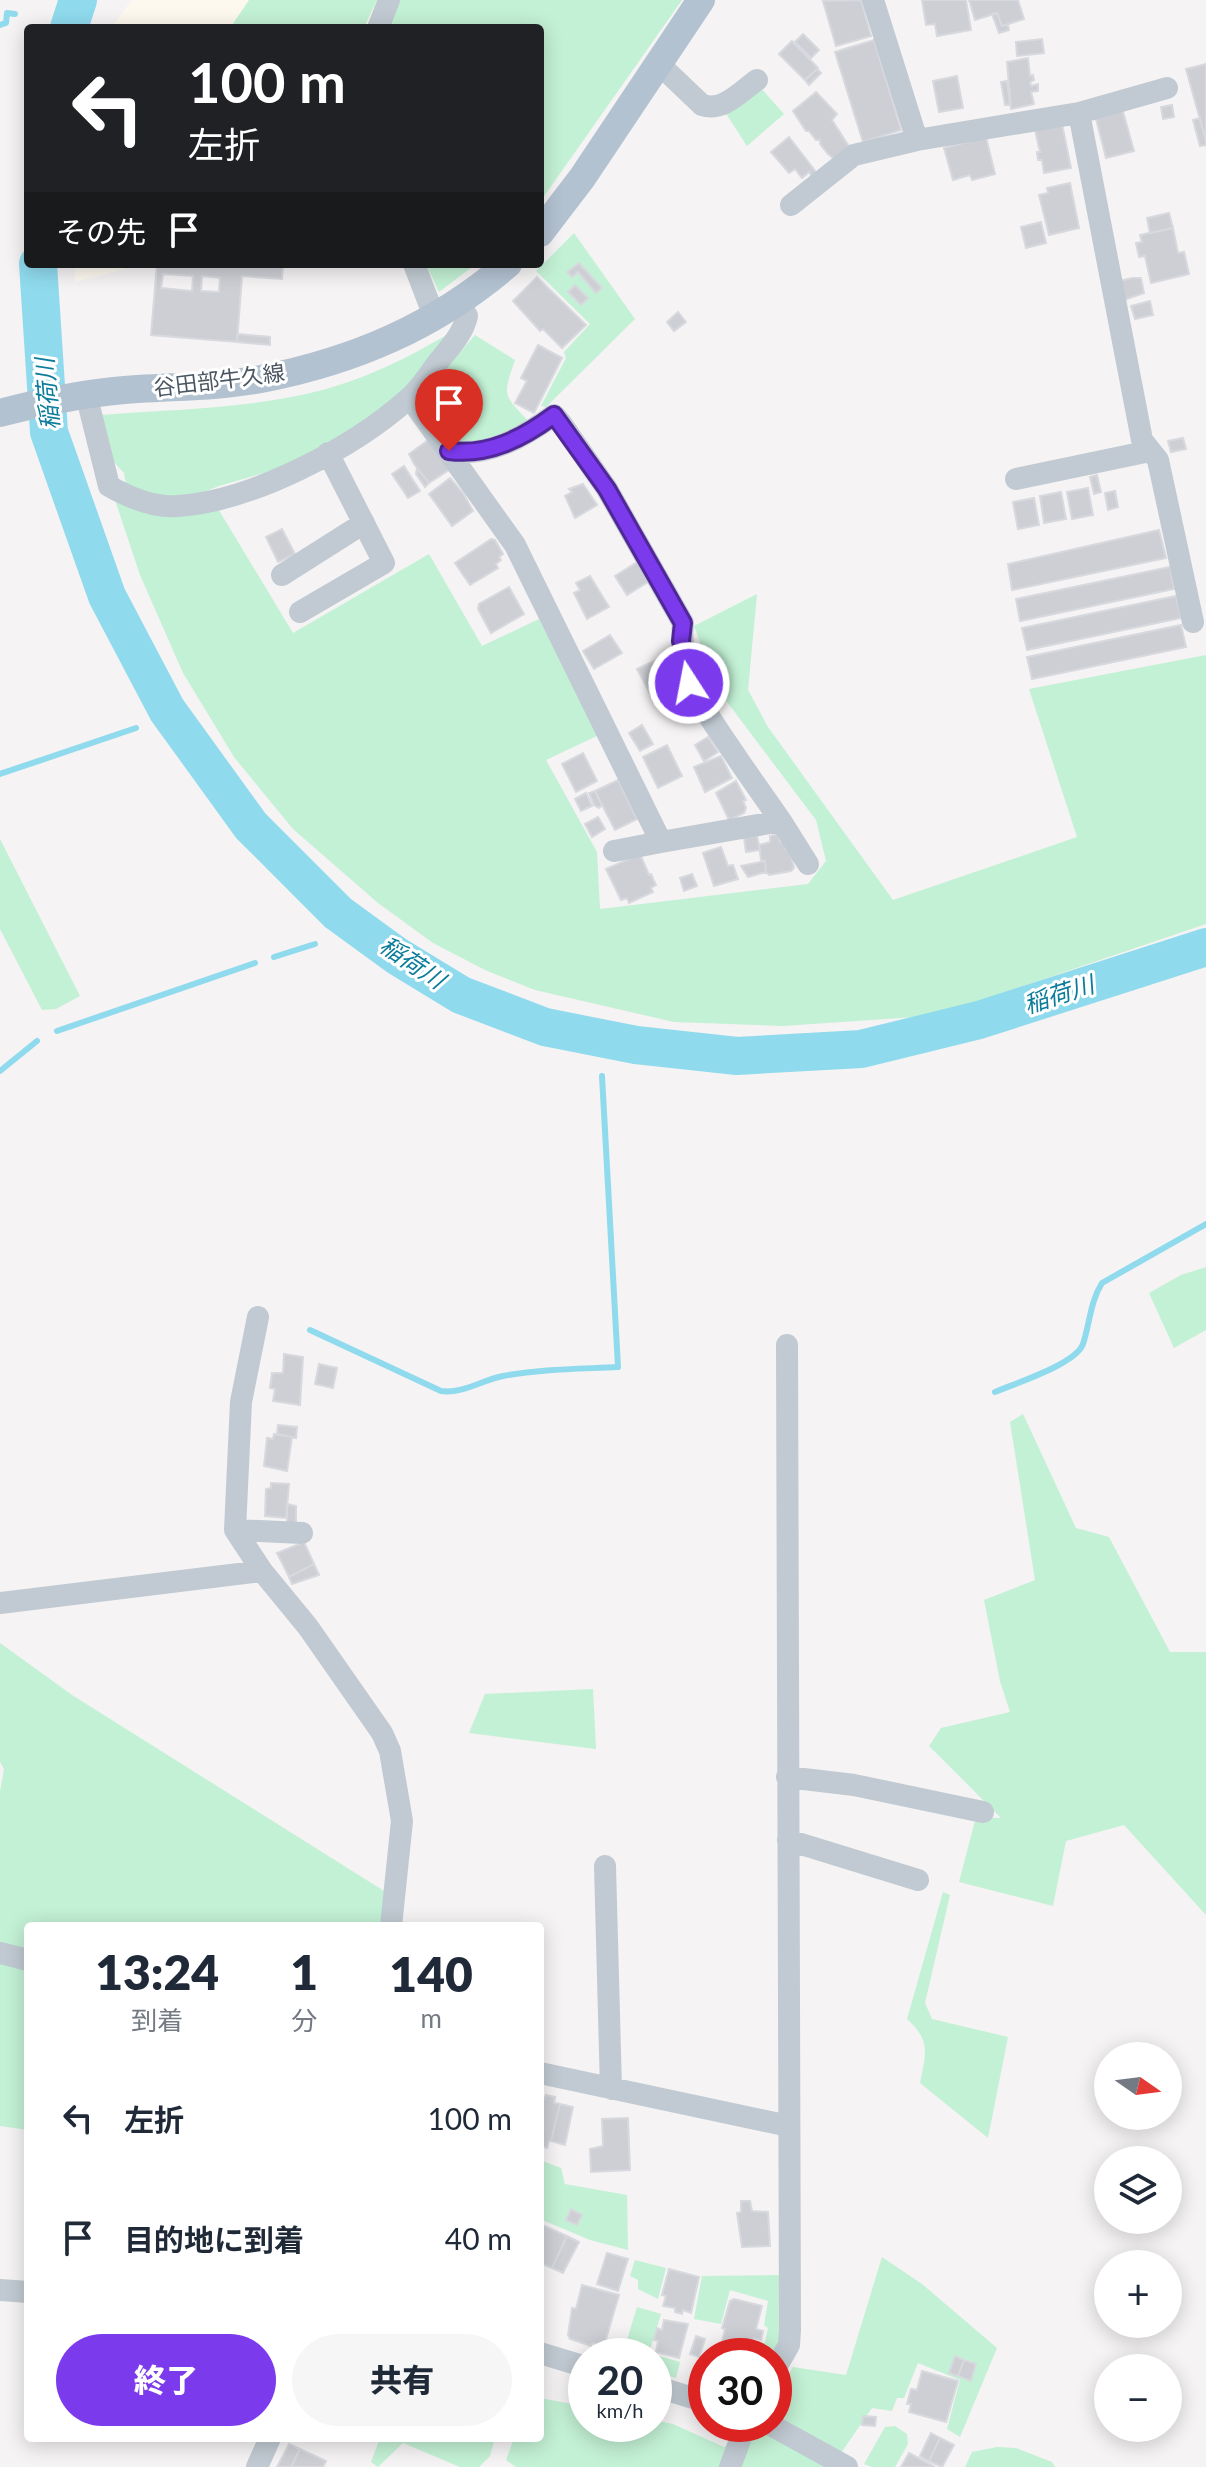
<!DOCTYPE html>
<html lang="ja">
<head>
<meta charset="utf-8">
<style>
  :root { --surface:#fff; --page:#f6f6f7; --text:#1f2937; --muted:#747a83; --accent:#7c3aed }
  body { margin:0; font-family:Lato,"Noto Sans JP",sans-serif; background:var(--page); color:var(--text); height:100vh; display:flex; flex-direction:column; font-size:30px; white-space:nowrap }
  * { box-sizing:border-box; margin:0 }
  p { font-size:26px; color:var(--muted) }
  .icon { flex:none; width:44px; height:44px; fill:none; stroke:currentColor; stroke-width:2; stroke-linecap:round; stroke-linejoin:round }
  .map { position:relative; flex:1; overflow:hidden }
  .side { position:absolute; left:24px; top:1922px; width:520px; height:520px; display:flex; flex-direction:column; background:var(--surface); border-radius:8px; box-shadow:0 4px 20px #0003 }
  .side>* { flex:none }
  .guide { position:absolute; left:24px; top:24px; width:520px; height:244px; border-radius:8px; box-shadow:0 4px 20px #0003; background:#202124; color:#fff; overflow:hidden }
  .needle { width:52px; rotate:104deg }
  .buttons { position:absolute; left:1094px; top:2042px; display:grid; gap:16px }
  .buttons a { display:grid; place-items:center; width:88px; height:88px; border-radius:50%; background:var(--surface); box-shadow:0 4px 20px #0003; font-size:40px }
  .speed { position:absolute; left:568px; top:2338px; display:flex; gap:16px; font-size:40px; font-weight:700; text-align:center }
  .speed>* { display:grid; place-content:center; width:104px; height:104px; border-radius:50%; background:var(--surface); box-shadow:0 4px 20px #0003; line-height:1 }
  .speed small { font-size:20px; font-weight:400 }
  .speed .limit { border:12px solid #d22; background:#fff; color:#111 }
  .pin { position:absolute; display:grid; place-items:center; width:68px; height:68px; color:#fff; margin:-82px -34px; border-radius:50% 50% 50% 0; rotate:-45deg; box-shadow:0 0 8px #0007 }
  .pin .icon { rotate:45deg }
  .me { position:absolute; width:88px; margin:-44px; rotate:349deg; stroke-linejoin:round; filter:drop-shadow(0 0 6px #0008) }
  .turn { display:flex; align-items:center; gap:28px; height:168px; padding:0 32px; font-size:36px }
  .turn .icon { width:104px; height:104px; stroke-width:2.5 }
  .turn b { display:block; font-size:56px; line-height:68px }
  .then { display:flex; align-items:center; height:76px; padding:0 32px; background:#0003; gap:16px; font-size:30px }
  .eta { display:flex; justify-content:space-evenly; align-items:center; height:136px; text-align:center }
  .eta b { font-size:48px; font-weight:800; line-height:56px }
  .action { display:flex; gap:16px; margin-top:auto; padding:16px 32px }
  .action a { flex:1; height:92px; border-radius:48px; background:var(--accent); color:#fff; font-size:32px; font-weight:800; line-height:92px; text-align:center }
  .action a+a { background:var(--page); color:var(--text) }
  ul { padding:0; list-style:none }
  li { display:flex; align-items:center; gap:24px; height:120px; padding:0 32px }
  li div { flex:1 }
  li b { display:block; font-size:30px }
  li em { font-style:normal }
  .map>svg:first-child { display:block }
</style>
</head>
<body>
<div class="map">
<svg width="1206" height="2467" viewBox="0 0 1206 2467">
  <rect width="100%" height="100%" fill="#f5f3f3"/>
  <path fill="#fdf9ef" d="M132 0H380L367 28H111Z
    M75 264H142L75 282Z"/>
  <path fill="#c3f1d5" d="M249 0H377L364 28H230Z
    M397 0H682L540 202V28H385Z
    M759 86 784 114 747 146 725 112Z
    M574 233 635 319 546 407 541 406 566 358 564 352 590 324 536 271Z
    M426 264H476L439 292Z
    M450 333 436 355 377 417 277 469 219 486 191 497 157 498 126 485 124 473 112 460 102 415C188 408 281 409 362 377 393 365 421 350 450 333Z
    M475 335 515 360C503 396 502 393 528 421L479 447 454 441 420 398Z
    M115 500 217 507 293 633 429 554 482 646 539 619 599 735 546 760 597 852 600 909 808 884 826 861 816 820 718 690 694 626 757 594 748 690 768 727 893 900 1077 837 1029 689 1206 655V924L976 1002 915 1017 783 1026 674 1022 535 990 485 970 433 943 378 903 293 829 234 757 183 673 140 575Z
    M0 839 80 996 56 1009 42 1010 0 929Z
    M1206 1267V1330L1174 1348 1149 1293 1181 1275Z
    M1023 1414 1076 1528 1109 1537 1170 1652H1206V1915L1124 1825 1066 1841 1053 1906 959 1882 976 1817 1001 1818 929 1746 941 1728 1010 1712 1000 1681 984 1600 1035 1580 1010 1422Z
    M0 1643 72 1695 384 1891 381 1926H28V1951L0 1944V1792L4 1769 0 1762Z
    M593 1689 596 1749 469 1733 485 1694Z
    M943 1892 950 1895 925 2003 932 2019 1008 2037 988 2138 920 2083C926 2053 931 2041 907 2019Z
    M0 1963 28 1968V2130L0 2126Z
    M540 2160 561 2168 565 2184 627 2195 628 2250 590 2240 540 2219Z
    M882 2257 922 2284 997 2348 960 2437 947 2429 960 2380 918 2363 904 2398H897L892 2411 872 2408 841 2453 780 2417 785 2408 775 2397 793 2367 846 2375Z
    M635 2260 666 2268 658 2299 638 2289V2280L630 2276Z
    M781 2275 782 2340 772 2356H752L758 2342 765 2343 768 2328 764 2325 768 2301 730 2290 721 2324 694 2319 702 2276Z
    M637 2307 661 2314 649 2353 680 2362 676 2378 654 2372V2356H622Z
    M540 2398 578 2405 586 2410V2424H612L618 2427 624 2424H654V2420L673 2424 724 2447 755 2427 826 2467H516L506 2460 514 2438H540Z
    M895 2426 907 2434 908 2444 895 2467H872L864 2464 885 2427Z
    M380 2438H495L490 2456 479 2467H460L403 2443 378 2467 371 2462Z
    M997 2447 1016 2448 1052 2462 1055 2467H965L972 2452Z"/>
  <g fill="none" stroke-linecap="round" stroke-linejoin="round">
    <path stroke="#90daee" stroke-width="6" d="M0 25 6 23 7 13 15 14
      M0 774 136 728
      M274 957 315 944
      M57 1031 255 963
      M0 1071 37 1041
      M310 1330 441 1391C463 1394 482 1380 503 1376 540 1369 579 1369 618 1367L602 1076
      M995 1392C1016 1383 1076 1364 1083 1344 1090 1323 1090 1302 1102 1283L1206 1224"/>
    <path stroke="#90daee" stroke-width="38" d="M69 28 78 0
      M38 264 49 432 107 596 167 710 251 826 338 913 397 956 461 995 545 1027 636 1045 737 1056 861 1049 979 1020 1206 947"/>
  </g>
  <path fill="#cdcfd5" stroke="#d7d9de" stroke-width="2" fill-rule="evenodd" d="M861 0 871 36 836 46 823 1Z
    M922 0H966L971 30 937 36 935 24 926 25Z
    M969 0H1018L1024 19 1002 26 997 13 975 20Z
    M997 13 1002 26 1008 25 1009 30 999 33 992 14Z
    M803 34 819 50 811 58 795 42Z
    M1042 39 1044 53 1017 56 1016 42Z
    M874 40 901 130 863 142 835 52Z
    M792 41 818 68 805 80 779 54Z
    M1028 58 1030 76 1033 75 1034 80 1030 82 1031 86 1038 84V91L1031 92 1034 104 1011 109 1007 62Z
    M1206 64V141L1186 69Z
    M817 69 821 73 809 85 805 80Z
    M957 76 963 108 939 112 933 81Z
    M1007 81 1010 104 1005 105 1001 82Z
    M816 92 837 114 832 120 850 148 835 160 828 154 820 144V140H816L809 131H806L793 111Z
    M1172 105 1174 117 1163 119 1161 107Z
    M1122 108 1134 151 1106 158 1095 115Z
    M1200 118 1206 141V145L1200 146 1193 120Z
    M1062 124 1071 168 1044 173 1042 160H1038L1037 152H1040L1035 130Z
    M789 137 813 168 817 174 812 177 809 172 802 178 795 169 789 173 771 152Z
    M986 137 995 174 972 180 970 175 953 180 944 148Z
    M1070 183 1079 228 1049 235 1039 195 1048 193 1047 188Z
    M1169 213 1173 228 1150 233 1147 218Z
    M1041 222 1046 243 1026 248 1021 227Z
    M1173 228 1178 253 1184 252 1189 274 1151 283 1145 256 1139 257 1136 243 1142 242 1140 235Z
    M579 263 602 288 596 293 578 272 572 277 567 272Z
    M157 264H283L282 279 242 276 237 342 151 335ZM163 274 193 276 192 291 161 288ZM202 276 220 278 219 292 201 291Z
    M537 277 586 325 562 348 543 329 540 331 513 301Z
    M1133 278H1141L1144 293 1121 301 1118 281Z
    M575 285 588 298 581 305 568 292Z
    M1150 301 1153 315 1135 319 1131 306Z
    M678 312 686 322 674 331 667 322Z
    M238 334 270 337V345L237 342Z
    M538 345 562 358 534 413 515 403 527 381 521 378Z
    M1183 438 1186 449 1171 452 1168 441Z
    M428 440 452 468 429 483 414 464 409 454Z
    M404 466 420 491 408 498 392 474Z
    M417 468 429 483 425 487 416 474Z
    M1097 475 1101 492 1094 494 1090 477Z
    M450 478 463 493 473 511 452 526 429 494Z
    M583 484 597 505 575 518 565 496 572 492 569 489Z
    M1088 488 1093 515 1072 519 1067 492Z
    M1115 491 1118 507 1108 510 1105 493Z
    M1061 492 1066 519 1044 523 1040 496Z
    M1034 498 1039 525 1018 529 1013 502Z
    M282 529 295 554 278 562 266 537Z
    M1159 530 1166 558 1012 590 1008 564Z
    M491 539 495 540 503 554 499 557 501 560 496 564 498 568 470 585 455 563Z
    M639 561 651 580 627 595 615 576Z
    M1170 567 1174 589 1020 621 1016 599Z
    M590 576 609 607 587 619 574 593 580 590 576 583Z
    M509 587 524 614 491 633 478 609 479 604Z
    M1176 596 1181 618 1027 650 1022 628Z
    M1181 625 1186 647 1032 679 1027 657Z
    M610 635 622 653 594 669 583 651Z
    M667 655 682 684 653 699 637 669Z
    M642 725 653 744 640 751 629 733Z
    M708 737 718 752 704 761 695 745Z
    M667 745 682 776 658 788 643 757Z
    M583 753 597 781 576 792 562 764Z
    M721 756 732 778 705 792 694 767Z
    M618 780 637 819 615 830 595 791Z
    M736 781 746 800 743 801 746 808 744 813 729 820 716 793Z
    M595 791 602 805 599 808 594 805 589 793Z
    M586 793 592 806 581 811 575 799Z
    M598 817 605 829 592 837 585 824Z
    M778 834 780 842 784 843 786 850 790 851 794 868 791 871 769 875 766 872 765 861 761 860 759 845 770 842V836Z
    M757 836 760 850 746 852 744 838Z
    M721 847 728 866 733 865 738 879 714 886 703 853Z
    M640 854 649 875 651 874 656 885 651 888 653 892 629 903 627 898 621 900 606 869Z
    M765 861 766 872 748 877 741 866Z
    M692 874 697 886 684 891 680 878Z
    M284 1354 303 1357 300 1405 273 1401 275 1389 270 1388 272 1373H283Z
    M319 1364 337 1368 333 1388 315 1384Z
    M278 1425 297 1427 296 1438 277 1434Z
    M274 1434 292 1437 287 1471 264 1466 267 1438 273 1439Z
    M271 1483 289 1484 286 1518 265 1516 266 1489 271 1488Z
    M287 1504 296 1506V1524L287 1523Z
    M304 1542 314 1564 289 1577 277 1553Z
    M314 1564 319 1575 292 1584 289 1577Z
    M546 2095 555 2097 554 2103 560 2104 551 2141H549L547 2148 540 2145V2099H544Z
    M560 2104 573 2107 565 2145 551 2141Z
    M628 2118 630 2170 591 2172 590 2149 603 2146 602 2119Z
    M741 2201H750L752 2211 768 2212 770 2246 742 2247 737 2213 741 2212Z
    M571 2209 582 2215 577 2225 566 2220Z
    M540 2224 567 2236 552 2268 540 2263Z
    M567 2236 579 2242 563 2273 552 2268Z
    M607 2253 628 2259 618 2291 597 2284Z
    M669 2269 699 2277 691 2313 683 2310 682 2314 675 2312V2308L663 2306 666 2296 662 2295Z
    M582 2285 619 2295 604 2346 592 2343 591 2346 570 2339 568 2335 572 2308 576 2309Z
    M734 2299 762 2306 756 2329 763 2331 761 2340 754 2338 751 2350 722 2342 725 2329 722 2328 730 2301Z
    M664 2320 688 2324 679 2358 656 2352 658 2341 654 2340 657 2328 662 2330Z
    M696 2336 705 2339 699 2357 690 2354Z
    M955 2356 964 2360 958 2376 949 2373Z
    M964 2360 976 2364 971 2381 958 2376Z
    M922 2371 958 2381 946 2422 909 2412 911 2404H907L911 2389 917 2390Z
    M863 2416 876 2417 875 2426 862 2425Z
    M931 2433 940 2438 929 2461 920 2456Z
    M940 2438 954 2445 942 2467 929 2461Z
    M289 2444 300 2449 291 2467H277Z
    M300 2449 326 2461 323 2467H291Z
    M909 2453 935 2467H901Z"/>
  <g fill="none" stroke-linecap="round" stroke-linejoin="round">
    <path stroke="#c1cad2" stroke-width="22" d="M873 0 917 140
      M378 28 389 0
      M659 64 702 105C723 112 740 92 757 80
      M1079 113 1167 88
      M791 205 854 155 917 140 1079 113 1142 440 1158 460 1193 622
      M414 264 434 316
      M88 394 90 410 109 486C130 498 154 508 178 506 252 501 353 448 408 399 420 389 429 374 439 361 450 347 463 334 467 316L459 302
      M410 398 515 545 661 842 781 821C764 797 747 773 731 749 703 709 678 673 683 623L607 489 561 423 554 415C522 438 489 457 449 451
      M1016 479 1150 451
      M282 575 364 523
      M300 612 384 563 328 453
      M781 821 808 864
      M614 851 661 842
      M258 1317 241 1402 235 1530 262 1571 308 1627 382 1733 390 1751 402 1821 391 1926
      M235 1530 302 1533
      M0 1603 262 1571
      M787 1777 854 1785 983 1812
      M788 1840 918 1880
      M605 1866 611 2089
      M0 1953 28 1960
      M540 2073 789 2126
      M0 2290 28 2292
      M540 2353 586 2367
      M774 2371 789 2345 790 2330 787 1345
      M654 2386 706 2402
      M769 2424 847 2467
      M257 2467 270 2438
      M730 2467 746 2424"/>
    <path stroke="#b3c2d1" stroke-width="28" d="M540 233 582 178 701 0
      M0 413C38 403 76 395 114 391 163 386 213 388 261 379 354 361 436 326 508 264"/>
  </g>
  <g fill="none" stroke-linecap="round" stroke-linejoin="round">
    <defs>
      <path id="route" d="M449 451C489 456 523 438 554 415L607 489 683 623 681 641 689 683"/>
    </defs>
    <use href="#route" stroke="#51269a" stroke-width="20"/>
    <use href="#route" stroke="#7c3aed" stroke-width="14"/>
  </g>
  <g text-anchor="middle" stroke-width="6" stroke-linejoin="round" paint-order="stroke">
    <g font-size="22" fill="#4a5661" stroke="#fff">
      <text transform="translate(219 380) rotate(-7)" y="8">谷田部牛久線</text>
    </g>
    <g font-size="24" font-style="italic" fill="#0c7c9b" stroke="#fff">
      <text transform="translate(48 394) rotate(-95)" y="8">稲荷川</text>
      <text transform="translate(412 963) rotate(34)" y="8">稲荷川</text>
      <text transform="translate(1059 995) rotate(-18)" y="8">稲荷川</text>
    </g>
  </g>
</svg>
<div class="buttons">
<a><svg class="needle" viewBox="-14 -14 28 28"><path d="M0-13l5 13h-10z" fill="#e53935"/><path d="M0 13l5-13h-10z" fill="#747a83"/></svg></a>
<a><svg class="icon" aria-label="layers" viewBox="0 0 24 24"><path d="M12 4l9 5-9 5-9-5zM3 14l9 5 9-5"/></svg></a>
<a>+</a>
<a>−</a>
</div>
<div class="speed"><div>20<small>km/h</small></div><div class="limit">30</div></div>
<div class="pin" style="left:449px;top:451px;background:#d93025"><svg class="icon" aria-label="arrive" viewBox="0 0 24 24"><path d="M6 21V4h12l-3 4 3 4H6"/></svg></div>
<svg class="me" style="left:689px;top:683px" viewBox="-20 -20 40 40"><circle r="17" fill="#7c3aed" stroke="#fff" stroke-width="3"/><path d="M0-11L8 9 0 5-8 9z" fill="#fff"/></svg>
<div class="guide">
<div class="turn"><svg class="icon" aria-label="left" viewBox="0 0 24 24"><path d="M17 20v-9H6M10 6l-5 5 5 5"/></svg><div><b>100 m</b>左折</div></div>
<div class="then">その先<svg class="icon" aria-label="arrive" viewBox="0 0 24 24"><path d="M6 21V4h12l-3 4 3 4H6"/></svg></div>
</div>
<section class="side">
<div class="eta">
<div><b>13:24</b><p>到着</p></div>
<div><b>1</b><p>分</p></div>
<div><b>140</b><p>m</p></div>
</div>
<ul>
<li><svg class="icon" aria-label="left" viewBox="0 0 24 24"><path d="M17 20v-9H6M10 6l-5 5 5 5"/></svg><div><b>左折</b></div><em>100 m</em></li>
<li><svg class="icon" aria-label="arrive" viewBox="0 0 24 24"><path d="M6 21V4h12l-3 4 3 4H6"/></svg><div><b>目的地に到着</b></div><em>40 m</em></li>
</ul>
<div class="action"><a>終了</a><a>共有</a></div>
</section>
</div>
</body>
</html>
